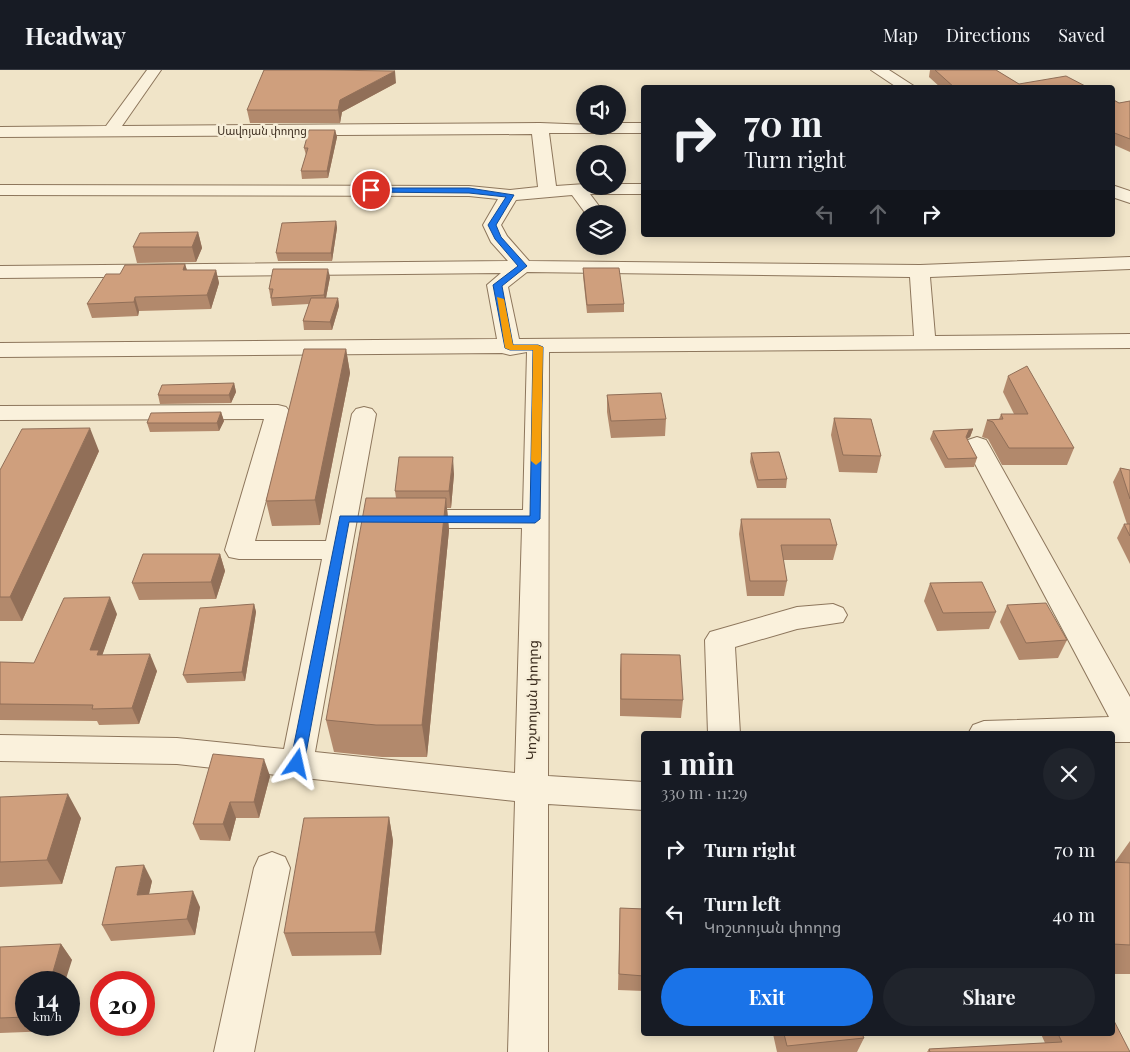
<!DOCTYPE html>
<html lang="en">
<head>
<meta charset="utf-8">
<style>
  :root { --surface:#171b24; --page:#20242c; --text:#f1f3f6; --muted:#9ea1a6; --line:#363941; --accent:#1a73e8 }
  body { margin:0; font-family:"Playfair Display","Noto Sans Armenian",serif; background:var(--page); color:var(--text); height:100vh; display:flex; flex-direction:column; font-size:19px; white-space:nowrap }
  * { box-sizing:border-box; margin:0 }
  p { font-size:16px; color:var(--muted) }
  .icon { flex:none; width:28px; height:28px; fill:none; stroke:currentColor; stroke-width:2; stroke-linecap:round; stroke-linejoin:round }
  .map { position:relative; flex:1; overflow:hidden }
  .details { position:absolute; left:641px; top:661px; width:474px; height:305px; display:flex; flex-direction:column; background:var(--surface); border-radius:5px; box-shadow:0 2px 12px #0003 }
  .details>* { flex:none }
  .guide { position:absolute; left:641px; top:15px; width:474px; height:152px; border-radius:5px; box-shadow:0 2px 12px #0003; background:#171b24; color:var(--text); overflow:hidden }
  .controls { position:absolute; left:576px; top:15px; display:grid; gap:10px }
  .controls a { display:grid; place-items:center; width:50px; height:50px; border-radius:50%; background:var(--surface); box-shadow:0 2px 12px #0003; font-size:25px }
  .speed { position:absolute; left:15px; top:901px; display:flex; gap:10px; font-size:25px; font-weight:700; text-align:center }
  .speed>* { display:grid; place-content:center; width:65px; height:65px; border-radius:50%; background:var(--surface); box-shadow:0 2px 12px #0003; line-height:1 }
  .speed small { font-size:12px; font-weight:400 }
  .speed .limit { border:8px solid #d22; background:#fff; color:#111 }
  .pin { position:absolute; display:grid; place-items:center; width:42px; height:42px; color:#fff; margin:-21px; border:2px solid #fff; border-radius:50%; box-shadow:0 1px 5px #0007 }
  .me { position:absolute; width:55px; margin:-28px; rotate:11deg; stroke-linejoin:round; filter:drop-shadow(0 0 4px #0008) }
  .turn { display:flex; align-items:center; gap:18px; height:105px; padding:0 20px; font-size:22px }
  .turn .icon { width:65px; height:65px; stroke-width:2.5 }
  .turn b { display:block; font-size:35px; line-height:42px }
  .lanes { display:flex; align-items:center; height:48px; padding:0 20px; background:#0003; justify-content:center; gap:25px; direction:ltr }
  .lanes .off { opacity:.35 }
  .round { display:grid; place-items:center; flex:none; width:52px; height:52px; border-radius:26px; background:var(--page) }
  .headline { display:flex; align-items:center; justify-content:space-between; height:85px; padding:0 20px }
  h1 { font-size:30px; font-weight:700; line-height:38px }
  .button { display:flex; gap:10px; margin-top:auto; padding:10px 20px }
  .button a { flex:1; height:58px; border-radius:30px; background:var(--accent); color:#fff; font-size:20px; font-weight:700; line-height:58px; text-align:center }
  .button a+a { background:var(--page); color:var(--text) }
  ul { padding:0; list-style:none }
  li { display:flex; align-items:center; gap:15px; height:65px; padding:0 20px }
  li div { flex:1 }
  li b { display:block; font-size:19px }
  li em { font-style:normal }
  header { display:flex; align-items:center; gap:30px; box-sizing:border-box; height:70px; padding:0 25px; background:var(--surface); border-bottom:1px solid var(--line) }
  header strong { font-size:24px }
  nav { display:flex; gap:28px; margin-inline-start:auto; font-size:18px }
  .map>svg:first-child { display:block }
</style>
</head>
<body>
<header>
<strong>Headway</strong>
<nav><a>Map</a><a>Directions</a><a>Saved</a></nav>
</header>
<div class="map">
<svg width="1130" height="982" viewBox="0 0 1130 982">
  <rect width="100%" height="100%" fill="#f0e4c8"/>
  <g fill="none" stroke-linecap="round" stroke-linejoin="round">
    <defs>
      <path id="minor" d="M147 0H161L122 56 540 53 618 56V53H644V63H549L556 116 585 114V116H618V114H644V124H590L605 144H586L572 125 516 130 501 155 507 166 529 191 920 195 1130 187V199L930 207 935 266 1130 264V278L549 282 548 706 644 712V740L548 734V982H508L515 731 177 694 0 691V665L177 668 284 679 322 489H239L229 487 225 480 264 349 0 350V336L278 335 286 337 290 342 255 471H326L352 344 356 339 364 337 372 339 376 344 315 682 515 703 522 458H410L401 455 397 449 401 443 410 440H523L527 282 510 285 502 283 0 287V273L497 269 487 215 501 203 0 208V196L508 191 491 172 483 155 498 129 469 126 0 125V115L469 116 510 120 538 117 532 64 0 67V57L106 56ZM527 202 910 207 914 266 519 269 508 217Z
        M871 0H889L917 18H898Z
        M1112 115 1130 121V133L1112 127Z
        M977 367 986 370 989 375 1130 627V672H1112V664H968L973 655 984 651 1109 647 965 375 968 370Z
        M833 534 843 538 847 545 843 552 797 559 735 577 740 664H708L705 570 710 562 797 537Z
        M272 782 285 787 290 798 254 982H214L254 798 259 787Z"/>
    </defs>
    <use href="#minor" stroke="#8d765c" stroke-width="2"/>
    <use href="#minor" fill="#faf1dc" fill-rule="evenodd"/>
  </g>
  <path fill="#b2896c" d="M930 0H996L1019 14 1089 18H941L929 7Z
    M396 13 342 42 340 53H250L247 40Z
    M1112 29 1119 33 1130 31V82L1112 74Z
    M335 60 337 67 328 108 302 109 301 101 306 85 304 78Z
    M336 151 337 158 332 191H278L276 183Z
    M198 162 202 178 196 192 137 193 133 177Z
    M185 194 187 200H216L219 213 211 239 139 241 138 246 92 248 87 234 120 204Z
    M583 198 624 234V242L587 243 583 206Z
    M330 207 326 228H338L339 236 332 260H304L303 251 309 234 272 236 269 219Z
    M346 279 350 303 320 455 272 456 266 431Z
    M1008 306 1074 378 1067 395H1002L988 369 982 367 987 350 999 349 1001 344H1014L1003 322Z
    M234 313 236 322 231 333 160 334 158 325Z
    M607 325 666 349 665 366 611 368 607 342Z
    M221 342 224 351 219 361 150 362 147 353Z
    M834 348 881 386 877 403 839 402 831 365Z
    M973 359 970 367 967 369 977 388 974 397 945 398 930 369 933 361Z
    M99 381 22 551H0V400Z
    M751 383 787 409 786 418H757L750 392Z
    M1120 398 1130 400V494L1117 468 1124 454H1127L1113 412Z
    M454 404 451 438H447L449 460 427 687H382L334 682 326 650 396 428 395 421Z
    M741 449 837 475 833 490H783L787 511 784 526H747L739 464Z
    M220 484 225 501 216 529 139 530 132 513Z
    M930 513 996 542 989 559 937 561 924 531Z
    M254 534 256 542 245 611 187 613 183 605Z
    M1007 535 1067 570 1058 588 1019 590 1000 552Z
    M117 544 102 585 157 601 139 654 99 655 97 651 0 650V592L34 593Z
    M621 584 683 630 681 648 620 646V601Z
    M270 706 259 748H236L230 771 200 770 193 754Z
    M0 727 81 748 62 814 0 817Z
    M389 747 393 771 381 885 292 886 284 863Z
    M1130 771V904H1112V792H1115Z
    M152 811 149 824 200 837 195 865 111 871 102 855Z
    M620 838 644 839V921L618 920Z
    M61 874 72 890 26 912V955H53L52 961 0 963V877Z
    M773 964H862L864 968 857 982H777Z
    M1041 964H1112L1130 982H927L929 979 1045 973Z"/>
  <path fill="#916f58" d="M395 1 396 13 342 42 340 53 338 40 340 30Z
    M335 60 337 67 328 108 327 101Z
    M336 151 337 158 332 191 331 183Z
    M198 162 202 178 196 192 192 177Z
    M185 194 189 208 183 200Z
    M328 199 330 207 325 233 324 225Z
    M216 200 219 213 211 239 207 225Z
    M135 227 139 241 138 246 134 232Z
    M338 228 339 236 332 260 330 252Z
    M346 279 350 303 320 455 315 430Z
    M234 313 236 322 231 333 229 325Z
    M221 342 224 351 219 361 217 353Z
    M90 358 99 381 22 551 10 527Z
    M973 359 970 367 966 369V367L969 360Z
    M453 387 454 404 451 438 449 421Z
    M446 428 449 460 427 687 422 655Z
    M220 484 225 501 216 529 211 512Z
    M110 527 117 544 102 586 106 597 90 580Z
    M254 534 256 542 245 611 242 602Z
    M150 584 157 601 139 654 132 638Z
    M264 689 270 706 259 748 254 732Z
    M68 724 81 748 62 814 47 790Z
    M230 732 236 748 230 771 223 754Z
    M389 747 393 771 381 885 375 862Z
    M144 795 152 811 145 841 137 825Z
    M193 821 200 837 195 865 187 849Z
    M61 874 72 890 65 912H50Z
    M47 955H53L52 961Z"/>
  <path fill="#cf9f7d" stroke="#916f58" d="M264 0H322L395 1 340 30 338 40H247Z
    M935 0H996L1019 14 1066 6 1089 18H955Z
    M1112 29 1119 33 1130 31V69L1112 62Z
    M309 60H335L327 101H301L308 78H304Z
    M336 151 331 183H276L282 153Z
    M198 162 192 177H133L140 163Z
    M185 194 183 200H216L207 225 135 227 134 232 87 234 106 204H120L125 195Z
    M583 198H619L624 234 587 235Z
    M273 199H328L324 225 271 228 273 219H269Z
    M311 228H338L330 252 303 251Z
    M304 279H346L315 430 266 431Z
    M1027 296 1074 378H1009L993 352 987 350 1003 349 1001 344H1028L1008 306Z
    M234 313 229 325H158L162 315Z
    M661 323 666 349 611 351 607 325Z
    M221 342 217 353H147L151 343Z
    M834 348 871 349 881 386 843 385Z
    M90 358 10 527H0V400L22 359Z
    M973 359 969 360 966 367 977 388 948 389 933 361Z
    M779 382 787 409 758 410 751 383Z
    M399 387H453L449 421H395Z
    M1120 398 1130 400V429Z
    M366 428H446L422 655H376L326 650Z
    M741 449H830L837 475H781L787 511H750Z
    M1124 454H1130V466Z
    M143 484H220L211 512 132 513Z
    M982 512 996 542 943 543 930 513Z
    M110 527 90 580H99L97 585 150 584 132 638 92 639 93 635 0 634V592L34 593 64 528Z
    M1046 533 1067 570 1026 573 1007 535Z
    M254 534 242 602 183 605 200 538Z
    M621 584 680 585 683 630 621 629Z
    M213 684 264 689 254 732H230L223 754H193Z
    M68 724 47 790 0 792V727Z
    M389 747 375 862 284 863 304 748Z
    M1112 792 1130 793V875L1112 874Z
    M144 795 137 825 193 821 187 849 102 855 116 797Z
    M620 838 644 839V906L619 904Z
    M61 874 50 912H26V947L0 948V877Z
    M1112 947 1130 982H930L929 979 1062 972 1058 964H1112Z
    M784 964H862L864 968 787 976Z"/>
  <path fill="#1a73e8" stroke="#114b97" d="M371 118H469L514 125 496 155 501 167 527 196 502 216 513 275H538L543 277 540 449 535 453 349 452 304 694 302 697H292L290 694 340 446H530L533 280H510L505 278 493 215 518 196 495 169 488 155 506 127 469 123 369 122V119Z"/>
  <path fill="#f59e0b" d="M497 227 504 229 513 275H538L543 277 541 391 536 395 531 391 533 280H510L505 278Z"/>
  <g text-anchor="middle" stroke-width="5" stroke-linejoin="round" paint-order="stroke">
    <g font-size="11" fill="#3d2e20" stroke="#f7eed8">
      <text x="262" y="65">Սավոյան փողոց</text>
    </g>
    <g font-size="14" fill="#3d2e20" stroke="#f7eed8">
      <text transform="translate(532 630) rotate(-89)" y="5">Կոշտոյան փողոց</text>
    </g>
  </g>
</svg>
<div class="controls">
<a><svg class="icon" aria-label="sound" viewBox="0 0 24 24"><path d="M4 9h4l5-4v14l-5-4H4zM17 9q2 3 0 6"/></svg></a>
<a><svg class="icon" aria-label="search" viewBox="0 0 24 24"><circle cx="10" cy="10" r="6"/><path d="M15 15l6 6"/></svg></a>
<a><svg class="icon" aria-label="layers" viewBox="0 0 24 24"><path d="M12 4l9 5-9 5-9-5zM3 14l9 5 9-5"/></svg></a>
</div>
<div class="speed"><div>14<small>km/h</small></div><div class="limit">20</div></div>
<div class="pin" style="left:371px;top:120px;background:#d93025"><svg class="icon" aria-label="arrive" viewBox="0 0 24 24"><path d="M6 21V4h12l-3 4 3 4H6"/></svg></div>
<svg class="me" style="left:297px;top:694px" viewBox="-20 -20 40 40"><path d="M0-17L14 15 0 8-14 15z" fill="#1a73e8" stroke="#fff" stroke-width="4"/></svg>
<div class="guide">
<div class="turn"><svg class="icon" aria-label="right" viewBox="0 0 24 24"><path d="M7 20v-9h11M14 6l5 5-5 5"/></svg><div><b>70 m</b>Turn right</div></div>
<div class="lanes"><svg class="icon off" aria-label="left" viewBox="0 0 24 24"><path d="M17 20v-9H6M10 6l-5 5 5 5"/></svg><svg class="icon off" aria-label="ahead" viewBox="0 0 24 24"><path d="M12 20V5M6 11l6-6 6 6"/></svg><svg class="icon" aria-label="right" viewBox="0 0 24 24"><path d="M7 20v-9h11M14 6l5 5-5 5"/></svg></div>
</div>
<section class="details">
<div class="headline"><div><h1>1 min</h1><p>330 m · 11:29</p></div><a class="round"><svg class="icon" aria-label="close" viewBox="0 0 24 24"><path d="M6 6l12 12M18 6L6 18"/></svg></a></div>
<ul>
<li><svg class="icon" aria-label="right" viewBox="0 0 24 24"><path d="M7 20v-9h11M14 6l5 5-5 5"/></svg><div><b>Turn right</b></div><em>70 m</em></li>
<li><svg class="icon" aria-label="left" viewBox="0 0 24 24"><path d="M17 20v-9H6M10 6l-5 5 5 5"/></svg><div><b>Turn left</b><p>Կոշտոյան փողոց</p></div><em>40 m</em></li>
</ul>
<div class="button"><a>Exit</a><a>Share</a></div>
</section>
</div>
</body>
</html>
